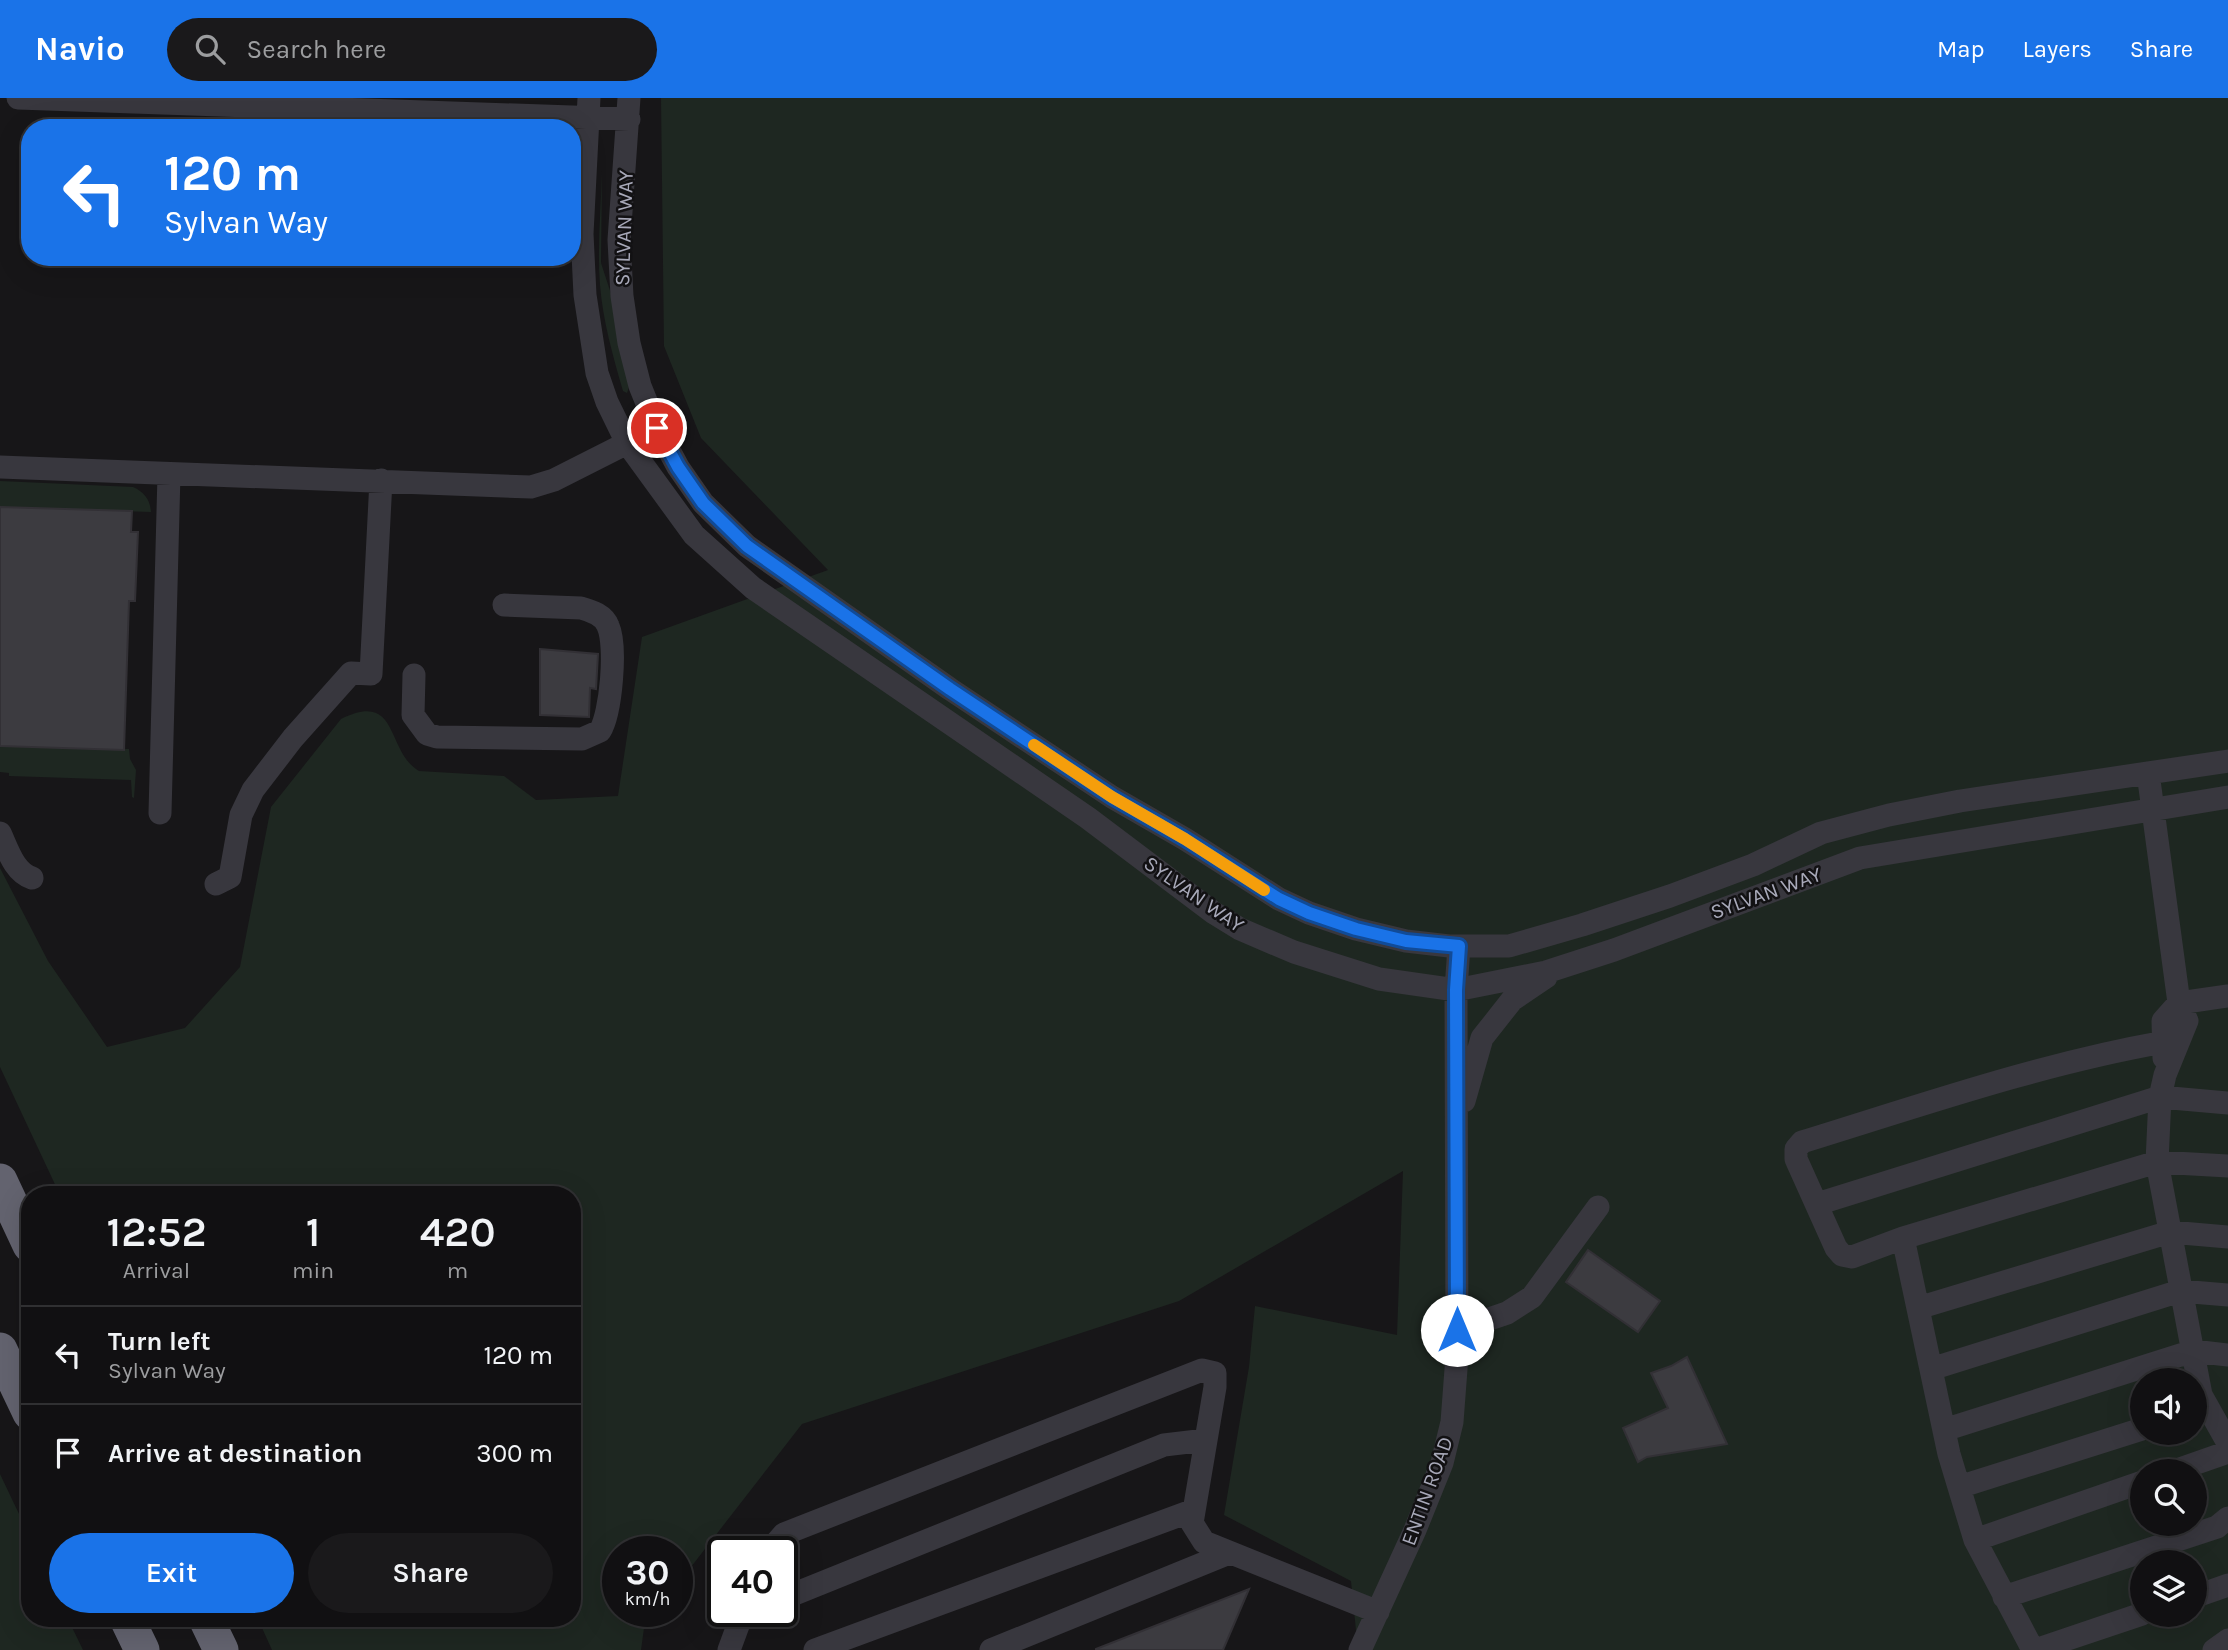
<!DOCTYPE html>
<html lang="en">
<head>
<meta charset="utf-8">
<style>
  :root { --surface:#111012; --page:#1a191b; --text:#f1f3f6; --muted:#9c9d9f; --line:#303032; --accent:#1a73e8 }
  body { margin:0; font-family:Karla,sans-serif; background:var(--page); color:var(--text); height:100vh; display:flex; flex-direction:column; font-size:26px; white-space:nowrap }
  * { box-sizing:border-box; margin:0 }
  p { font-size:23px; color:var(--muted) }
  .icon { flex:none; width:38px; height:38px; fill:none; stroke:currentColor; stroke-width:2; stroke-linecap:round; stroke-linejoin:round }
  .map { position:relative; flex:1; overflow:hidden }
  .drawer { position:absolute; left:21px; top:1088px; width:560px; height:441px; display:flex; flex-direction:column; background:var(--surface); border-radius:28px; box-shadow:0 7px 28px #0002,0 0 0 2px var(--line) }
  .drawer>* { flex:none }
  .guide { position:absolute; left:21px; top:21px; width:560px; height:147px; border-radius:28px; box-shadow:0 7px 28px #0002,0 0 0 2px var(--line); background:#1a73e8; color:#fff; overflow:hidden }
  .buttons { position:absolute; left:2130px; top:1270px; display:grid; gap:14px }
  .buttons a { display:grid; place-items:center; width:77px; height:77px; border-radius:50%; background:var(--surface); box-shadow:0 7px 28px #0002,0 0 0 2px var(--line); font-size:35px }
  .speed { position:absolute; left:602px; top:1438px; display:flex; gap:14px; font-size:35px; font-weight:700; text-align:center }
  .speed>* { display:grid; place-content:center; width:91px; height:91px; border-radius:50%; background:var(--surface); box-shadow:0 7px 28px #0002,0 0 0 2px var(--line); line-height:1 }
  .speed small { font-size:18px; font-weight:400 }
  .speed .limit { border:4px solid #111; border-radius:10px; background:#fff; color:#111 }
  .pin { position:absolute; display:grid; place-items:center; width:60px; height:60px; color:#fff; margin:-30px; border:4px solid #fff; border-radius:50%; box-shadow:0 2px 7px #0007 }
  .me { position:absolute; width:77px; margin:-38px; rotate:0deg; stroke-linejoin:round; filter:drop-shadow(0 0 5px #0008) }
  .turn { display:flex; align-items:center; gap:24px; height:147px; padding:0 28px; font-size:32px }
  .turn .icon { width:91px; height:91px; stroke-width:2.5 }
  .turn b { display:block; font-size:49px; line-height:60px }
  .eta { display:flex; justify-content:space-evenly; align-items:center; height:119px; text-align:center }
  .eta b { font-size:42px; font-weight:600; line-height:49px }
  .action { display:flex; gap:14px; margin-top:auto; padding:14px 28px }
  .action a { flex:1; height:80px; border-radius:42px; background:var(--accent); color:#fff; font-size:28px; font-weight:600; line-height:80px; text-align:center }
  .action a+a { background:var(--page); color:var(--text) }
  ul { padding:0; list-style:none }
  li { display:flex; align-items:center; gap:21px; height:98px; padding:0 28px; border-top:2px solid var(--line) }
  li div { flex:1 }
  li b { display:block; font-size:26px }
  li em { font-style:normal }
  header { display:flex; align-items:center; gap:42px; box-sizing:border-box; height:98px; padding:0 35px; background:var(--accent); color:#fff }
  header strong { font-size:33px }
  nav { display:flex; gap:38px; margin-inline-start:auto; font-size:24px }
  .search { width:490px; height:63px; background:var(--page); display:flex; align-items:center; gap:18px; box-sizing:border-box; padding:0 24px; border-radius:38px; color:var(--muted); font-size:26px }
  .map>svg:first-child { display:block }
</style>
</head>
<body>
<header>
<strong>Navio</strong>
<div class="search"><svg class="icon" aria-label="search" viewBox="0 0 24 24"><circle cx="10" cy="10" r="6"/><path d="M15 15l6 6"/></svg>Search here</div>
<nav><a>Map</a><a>Layers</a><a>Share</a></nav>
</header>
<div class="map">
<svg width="2228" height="1552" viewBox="0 0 2228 1552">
  <rect width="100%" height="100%" fill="#171618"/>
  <path fill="#1e2721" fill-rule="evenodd" d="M661 0H2228V1552H1358L1351 1483 1224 1417 1249 1269 1255 1208 1397 1237 1403 1073 1179 1203 802 1326 677 1487V1454H618V1514H656L644 1530 641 1552H272L258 1521H572V1097H60L0 969V770L48 863 107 949 185 930 240 869 271 709 341 621C400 592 385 653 419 673L504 678 536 702 618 698 642 539 828 472 701 340 664 248ZM2142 1283H2194V1335H2142ZM2142 1374H2194V1426H2142ZM2142 1465H2194V1517H2142Z
    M602 73 601 165 616 211 629 289 627 295 623 293C613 258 603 224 600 187 597 150 601 111 602 73Z
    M0 383 133 389C144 394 150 401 151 414L0 409Z
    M0 648 129 651 130 661 136 672 134 700 132 699 131 682 9 678V675L0 674Z
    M0 1376 30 1439V1521H68L83 1552H0Z"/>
  <path fill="#3c3b40" stroke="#323035" stroke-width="2" d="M0 409 132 413 131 434H138L135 503H129L124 652 0 648Z
    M540 551 598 556 596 591 590 590 589 619 540 617Z
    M1588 1152 1660 1203 1638 1234 1566 1184Z
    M1687 1259 1727 1346 1647 1359 1638 1364 1623 1330 1668 1310 1651 1275 1671 1268Z
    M1249 1491 1223 1552H1096V1551Z"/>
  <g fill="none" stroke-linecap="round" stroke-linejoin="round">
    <path stroke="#38373e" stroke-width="23" d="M18 0 629 21
      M589 0 582 136 585 197 597 275 607 304 627 345 694 437 753 490 1088 720 1214 815 1240 831 1294 854 1379 881 1456 892 1546 874 1614 852 1860 760 2228 699
      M629 0 619 142 622 198 629 245 640 288 657 330 678 369 703 405 747 448 950 591 1112 699 1185 741 1279 801 1309 815 1356 831 1406 843 1449 848H1509L1582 827 1670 798 1753 767 1821 735 1889 717 1960 703 2228 663
      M0 369 531 389 554 382 639 339
      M414 577 413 617 427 636 437 639 582 641 600 633C611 615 617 548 608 528 604 517 592 513 581 510L504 507
      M2148 675 2179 905 2187 923 2165 977 2160 999 2157 1064 2201 1297 2228 1345
      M160 715 169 376
      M0 735C8 752 14 774 32 780
      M216 786 230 779 241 717 253 692 293 640 351 575 371 576 381 382
      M2164 960 2163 923 2179 905 2228 898
      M1464 1003 1482 940 1512 902 1546 879
      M1817 1106 2160 999 2228 1005
      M1903 1140 2157 1064 2228 1068
      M1918 1210 2170 1134 2228 1139
      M1457 1232 1507 1215 1532 1199 1598 1109
      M1931 1271 2180 1193 2228 1197
      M1944 1332 2193 1253 2228 1257
      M2171 1374 2228 1354
      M1959 1389 2142 1331
      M1975 1442 2142 1384
      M768 1454 784 1436 1202 1272 1215 1275V1289L1192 1425 1204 1444 1378 1514
      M2004 1499 2217 1429 2228 1420
      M2194 1499 2228 1487
      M782 1501 1164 1347 1206 1342
      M729 1552 743 1514
      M815 1552 1194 1412
      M991 1552 1229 1455
      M1360 1552 1415 1432 1442 1365 1452 1324 1457 1258 1456 892 1459 848
      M2033 1552 1975 1442 1949 1356 1903 1140 1852 1159 1842 1157 1836 1150 1796 1061V1051L1802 1044C1922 1007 2040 966 2164 944
      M2035 1552 2142 1516
      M2214 1552 2228 1542"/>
    <path stroke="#63636f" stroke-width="35" d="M0 1083 30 1147
      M0 1252 30 1315
      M127 1521 142 1552
      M206 1521 221 1552"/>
  </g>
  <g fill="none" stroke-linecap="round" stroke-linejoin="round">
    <defs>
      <path id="route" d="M657 330 678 369 703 405 747 448 950 591 1112 699 1185 741 1279 801 1309 815 1356 831 1406 843 1459 848 1456 892 1457 1232"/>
    </defs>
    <use href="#route" stroke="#114b97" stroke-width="18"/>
    <use href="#route" stroke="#1a73e8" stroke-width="12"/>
    <path stroke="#f59e0b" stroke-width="12" d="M1034 647 1112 699 1185 741 1264 792"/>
  </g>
  <g text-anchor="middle" stroke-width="5" stroke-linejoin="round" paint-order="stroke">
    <g font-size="21" fill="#a8a9b9" stroke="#121113">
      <text transform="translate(624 130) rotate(-88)" y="7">SYLVAN WAY</text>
      <text transform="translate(1766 795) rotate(-20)" y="7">SYLVAN WAY</text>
      <text transform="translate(1194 796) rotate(35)" y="7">SYLVAN WAY</text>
      <text transform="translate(1427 1393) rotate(-70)" y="7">ENTIN ROAD</text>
    </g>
  </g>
</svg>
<div class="buttons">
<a><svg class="icon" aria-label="sound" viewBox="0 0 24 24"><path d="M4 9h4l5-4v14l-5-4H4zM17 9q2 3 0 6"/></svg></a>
<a><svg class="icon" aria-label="search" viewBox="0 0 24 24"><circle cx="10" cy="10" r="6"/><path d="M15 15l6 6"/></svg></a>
<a><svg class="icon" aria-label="layers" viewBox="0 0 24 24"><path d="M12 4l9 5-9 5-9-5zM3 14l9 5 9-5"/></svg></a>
</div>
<div class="speed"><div>30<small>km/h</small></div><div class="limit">40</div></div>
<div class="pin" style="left:657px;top:330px;background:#d93025"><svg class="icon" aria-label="arrive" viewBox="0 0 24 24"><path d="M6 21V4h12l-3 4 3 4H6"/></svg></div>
<svg class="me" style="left:1457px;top:1232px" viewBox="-20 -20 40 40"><circle r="19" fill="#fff"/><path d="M0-13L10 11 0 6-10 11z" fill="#1a73e8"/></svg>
<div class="guide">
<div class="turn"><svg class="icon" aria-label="left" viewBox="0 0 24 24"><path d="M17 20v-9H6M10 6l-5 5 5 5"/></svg><div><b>120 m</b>Sylvan Way</div></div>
</div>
<section class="drawer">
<div class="eta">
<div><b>12:52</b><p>Arrival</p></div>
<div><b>1</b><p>min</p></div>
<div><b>420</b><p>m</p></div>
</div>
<ul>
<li><svg class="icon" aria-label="left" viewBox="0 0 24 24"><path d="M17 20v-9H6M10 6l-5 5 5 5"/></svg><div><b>Turn left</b><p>Sylvan Way</p></div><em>120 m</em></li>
<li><svg class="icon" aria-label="arrive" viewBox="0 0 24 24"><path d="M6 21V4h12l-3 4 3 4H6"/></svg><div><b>Arrive at destination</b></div><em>300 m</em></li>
</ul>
<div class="action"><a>Exit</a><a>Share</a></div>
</section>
</div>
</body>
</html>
